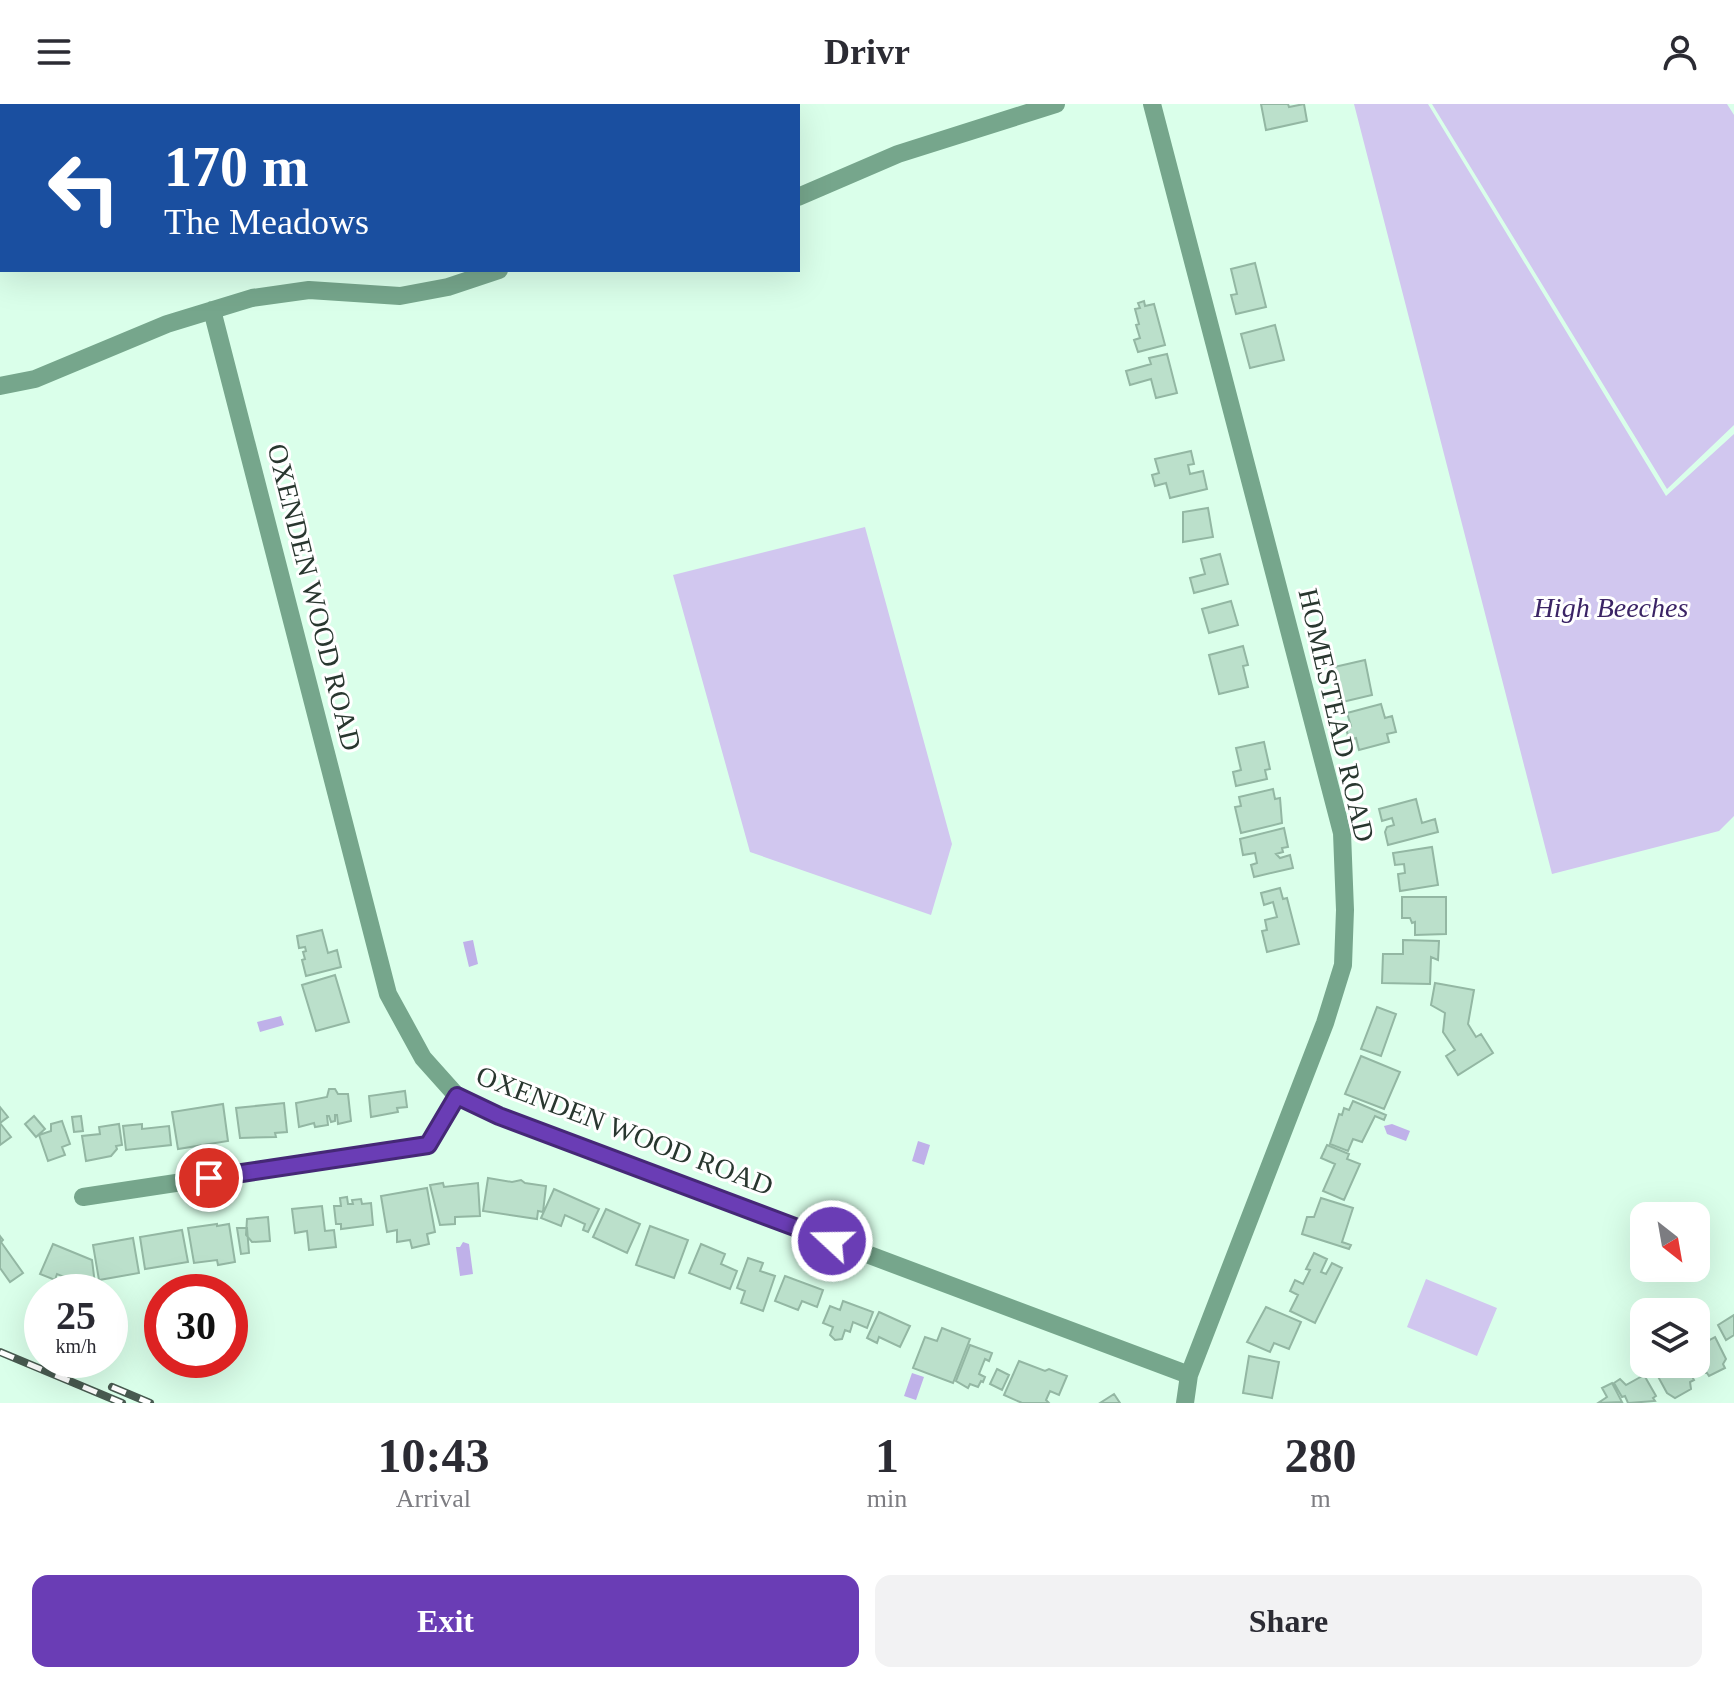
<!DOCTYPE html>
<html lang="en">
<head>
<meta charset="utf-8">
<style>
  :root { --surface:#fff; --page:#f2f2f3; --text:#2b2b33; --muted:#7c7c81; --accent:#6a3db5 }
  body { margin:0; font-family:"Times New Roman",serif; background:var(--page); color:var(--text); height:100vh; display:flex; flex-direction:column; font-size:30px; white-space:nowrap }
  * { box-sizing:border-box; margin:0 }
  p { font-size:26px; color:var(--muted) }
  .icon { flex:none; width:44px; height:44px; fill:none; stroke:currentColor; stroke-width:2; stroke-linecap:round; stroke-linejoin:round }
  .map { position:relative; height:1299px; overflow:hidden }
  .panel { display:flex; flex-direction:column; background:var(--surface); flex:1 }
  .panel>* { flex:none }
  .hud { position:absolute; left:0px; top:0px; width:800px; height:168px; box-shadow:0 8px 32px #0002; background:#1a4fa0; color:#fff; overflow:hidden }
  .needle { width:52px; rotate:149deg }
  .controls { position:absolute; left:1630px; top:1098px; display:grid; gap:16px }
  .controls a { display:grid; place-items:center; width:80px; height:80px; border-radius:16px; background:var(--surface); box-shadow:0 8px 32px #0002; font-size:40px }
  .speed { position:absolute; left:24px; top:1170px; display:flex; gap:16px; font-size:40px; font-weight:700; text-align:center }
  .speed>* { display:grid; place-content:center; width:104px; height:104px; border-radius:50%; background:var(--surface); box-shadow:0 8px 32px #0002; line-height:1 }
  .speed small { font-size:20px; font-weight:400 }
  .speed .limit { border:12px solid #d22; background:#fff; color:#111 }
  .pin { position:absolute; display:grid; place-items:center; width:68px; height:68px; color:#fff; margin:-34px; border:4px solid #fff; border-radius:50%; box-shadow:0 2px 8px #0007 }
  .me { position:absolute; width:88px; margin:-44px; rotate:291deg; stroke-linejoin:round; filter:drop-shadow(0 0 6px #0008) }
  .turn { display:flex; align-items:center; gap:28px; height:168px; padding:0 32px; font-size:36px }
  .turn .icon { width:104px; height:104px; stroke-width:2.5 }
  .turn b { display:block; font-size:56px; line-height:68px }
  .eta { display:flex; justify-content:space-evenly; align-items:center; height:136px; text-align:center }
  .eta b { font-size:48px; font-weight:700; line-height:56px }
  .cta { display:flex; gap:16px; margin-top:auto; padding:16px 32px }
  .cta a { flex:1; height:92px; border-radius:16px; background:var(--accent); color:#fff; font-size:32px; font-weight:700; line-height:92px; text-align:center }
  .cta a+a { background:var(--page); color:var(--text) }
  header { display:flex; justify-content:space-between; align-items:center; height:104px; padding:0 32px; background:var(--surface); font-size:36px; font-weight:700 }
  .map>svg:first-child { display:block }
</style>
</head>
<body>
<header><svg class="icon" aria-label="menu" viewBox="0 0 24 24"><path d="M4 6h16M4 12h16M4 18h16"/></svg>Drivr<svg class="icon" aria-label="person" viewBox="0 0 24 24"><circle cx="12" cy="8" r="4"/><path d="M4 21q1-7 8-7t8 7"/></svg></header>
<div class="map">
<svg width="1734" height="1299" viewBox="0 0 1734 1299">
  <rect width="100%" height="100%" fill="#daffea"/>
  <path fill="#d1c7ef" d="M1354 0H1428L1666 392 1734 330V712L1719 727 1552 770Z
    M1432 0H1727L1734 11V321L1667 385Z
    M865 423 952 740 931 811 750 748 673 471Z
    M1426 1175 1497 1204 1477 1252 1407 1223Z"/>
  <path fill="#bfb1e9" d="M473 836 478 860 469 863 463 838Z
    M281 912 284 921 260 928 257 918Z
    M1392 1020 1410 1027 1406 1037 1387 1030 1384 1022Z
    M918 1037 930 1041 924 1061 912 1057Z
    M463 1138 469 1140 473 1170 460 1172 456 1143H460Z
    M912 1269 924 1273 916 1296 904 1292Z"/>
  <path fill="#bbe0cb" stroke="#93b7a3" stroke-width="2" d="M1261 0H1288L1289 3 1304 0 1307 17 1266 26Z
    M1255 159 1266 203 1236 210 1231 191 1237 190 1231 165Z
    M1144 197 1145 202 1154 200 1165 241 1138 248 1134 236 1140 234 1136 221 1139 220 1135 205 1140 204 1138 199Z
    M1275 221 1284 256 1250 264 1241 230Z
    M1167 250 1177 289 1156 294 1151 275 1130 281 1126 267 1151 260 1149 254Z
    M1191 347 1194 360 1188 361 1190 370 1203 367 1207 385 1170 394 1166 379 1155 382 1152 371 1159 369 1155 355Z
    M1208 404 1213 433 1183 438V408Z
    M1220 450 1228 480 1194 489 1190 474 1205 470 1201 455Z
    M1231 497 1238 521 1209 529 1202 505Z
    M1243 542 1248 561 1243 562 1248 583 1219 590 1209 551Z
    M1365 556 1372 591 1338 599 1330 564Z
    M1381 600 1385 614 1392 612 1396 628 1387 630 1389 638 1359 646 1356 634 1349 636 1346 624 1351 622 1347 609Z
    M1264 638 1270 665 1265 666 1267 675 1236 682 1233 668 1241 666 1236 644Z
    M1273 685 1275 695 1280 694 1282 719 1241 729 1235 703 1241 702 1239 693Z
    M1416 695 1422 719 1435 715 1438 728 1388 741 1385 728 1387 723 1394 721 1392 714 1382 717 1379 705Z
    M1284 724 1288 743 1282 744 1283 748 1276 750 1280 754 1290 751 1293 764 1254 773 1251 761 1257 759 1255 749 1243 751 1240 735Z
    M1432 743 1438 781 1400 787 1398 770 1405 769 1404 760 1395 761 1393 749Z
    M1280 784 1283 795 1287 794 1299 840 1267 848 1262 827 1267 826 1265 816 1277 813 1273 798 1264 801 1261 789Z
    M1402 793H1446V830L1415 831V818L1412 819 1410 814H1402Z
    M322 826 328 849 337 846 341 863 306 872 302 856 305 855 303 848 306 847 305 843 299 844 297 832Z
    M1403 836 1439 837 1438 856 1431 853 1430 880 1382 879 1383 850H1403Z
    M335 871 349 918 316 927 302 881Z
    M1435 879 1474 886 1468 920 1476 933 1481 930 1493 949 1458 971 1446 952 1455 946 1443 928 1445 909 1431 901Z
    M1377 903 1396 910 1381 952 1361 945Z
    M1361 952 1400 968 1384 1005 1345 990Z
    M329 985H335L338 990H348L351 1017 338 1020 337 1011H335V1017L331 1018 329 1012H327L328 1021 315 1023 314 1019 299 1023 296 999 327 993Z
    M405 987 407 1003 397 1004 398 1008 371 1013 369 992Z
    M1353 997 1386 1011 1384 1016 1375 1012 1362 1038 1353 1035 1348 1047 1330 1040 1339 1010 1342 1011 1344 1004 1349 1006Z
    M284 999 287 1028 275 1029 276 1033 240 1034 236 1004Z
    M223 1000 228 1037 178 1045 172 1008Z
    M0 1003 8 1013 0 1019Z
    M34 1012 45 1025 36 1033 25 1020Z
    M81 1012 83 1027 74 1028 72 1013Z
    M62 1017 70 1040 62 1043 65 1051 48 1057 39 1031 51 1027V1020Z
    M0 1019 11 1033 0 1041Z
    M119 1020 122 1041 116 1042 117 1045 111 1052 86 1057 82 1032 100 1030 99 1023Z
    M142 1020V1025L169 1022 171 1041 126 1046 123 1022Z
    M1327 1041 1349 1050 1347 1055 1360 1060 1344 1096 1323 1087 1335 1060 1321 1054Z
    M488 1074 512 1078 521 1076 525 1079 546 1082 543 1108 538 1107 537 1115 483 1107Z
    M443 1079 444 1083 478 1079 480 1112 455 1113V1120L440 1121 430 1081Z
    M427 1084 435 1128 427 1130 429 1140 412 1144 410 1136 397 1138V1126L387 1128 381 1092Z
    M554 1085 599 1105 588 1128 583 1126 585 1120 565 1111 561 1122 541 1114Z
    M347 1093 348 1100H353L352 1096 361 1095 362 1100 371 1099 373 1121 341 1125V1120H336L334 1102H341L340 1094Z
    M1321 1094 1353 1104 1342 1138 1351 1141 1349 1145 1302 1130 1307 1113H1314Z
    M322 1102 325 1127 334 1126 336 1143 309 1146 307 1127 295 1129 292 1105Z
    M606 1105 640 1120 627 1149 593 1133Z
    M268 1113 270 1137 252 1138 246 1131 247 1115Z
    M217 1120V1122L229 1120 235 1158 218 1161 217 1156 194 1159 188 1124Z
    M650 1122 688 1136 674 1174 636 1161Z
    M237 1124H247L249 1149 241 1150Z
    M182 1126 188 1158 145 1165 140 1133Z
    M0 1132 3 1136 1 1138 23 1169 10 1178 0 1164Z
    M133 1134 139 1169 99 1176 93 1141Z
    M53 1140 92 1156 95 1180 84 1181 57 1170 55 1176 40 1170Z
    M701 1140 725 1150 721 1160 737 1167 730 1185 689 1169Z
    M1314 1149 1327 1155 1321 1168 1326 1170 1332 1159 1342 1164 1315 1219 1290 1207 1298 1191 1290 1187 1295 1176 1303 1180 1310 1166 1306 1165Z
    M748 1154 763 1159 760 1167 775 1172 763 1207 741 1199 745 1187 737 1184Z
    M785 1172 823 1186 817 1203 802 1197 798 1206 775 1197Z
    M843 1197 873 1208 867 1224 853 1218 850 1228 845 1226 842 1235 835 1236 830 1231 833 1223 823 1219 830 1202 840 1206Z
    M1266 1203 1301 1218 1289 1245 1274 1239 1270 1248 1247 1238Z
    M879 1208 910 1222 900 1243 879 1233 877 1239 867 1234Z
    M1734 1211V1231L1726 1236 1718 1221Z
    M942 1224 970 1235 953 1279 913 1264 925 1233 937 1237Z
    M1715 1233 1726 1255 1723 1260 1725 1264 1709 1272 1707 1269H1701L1696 1260V1243Z
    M970 1241 992 1249 989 1257 985 1255 979 1270 985 1273 983 1278 981 1277 978 1283 970 1280 968 1284 956 1277Z
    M1249 1252 1279 1258 1272 1294 1243 1289Z
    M1019 1257 1045 1267 1049 1265 1067 1272 1059 1291 1050 1287 1046 1296 1049 1299H1022L1004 1291Z
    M1668 1260H1685L1694 1276 1690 1278 1691 1285 1675 1294 1667 1289 1655 1267Z
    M997 1265 1009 1271 1002 1286 990 1280Z
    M1644 1271 1656 1292 1653 1294 1655 1297 1628 1299 1625 1292 1622 1293 1614 1279 1620 1275 1626 1281Z
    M1612 1279 1622 1298 1598 1299 1607 1293 1602 1284Z
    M1114 1290 1120 1299H1100Z"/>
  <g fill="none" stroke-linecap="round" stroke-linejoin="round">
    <path stroke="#76a68c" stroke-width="18" d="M1152 0 1342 729 1345 806 1343 861 1325 919 1189 1271 1185 1299
      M798 93 898 50 1056 0
      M212 206 388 890 423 954 457 992 499 1012 1189 1271
      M0 282 35 275 167 220 252 194 309 186 400 192 448 183 499 166
      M83 1093 428 1041 457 992"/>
    <defs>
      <path id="rail" d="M0 1248 122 1299
        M112 1283 150 1299"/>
    </defs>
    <use href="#rail" stroke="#485a50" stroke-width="8"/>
    <use href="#rail" stroke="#fff" stroke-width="5" stroke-dasharray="15" stroke-linecap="butt"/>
  </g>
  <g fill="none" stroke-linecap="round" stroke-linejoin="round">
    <defs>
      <path id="route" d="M209 1074 428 1041 457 992 499 1012 832 1137"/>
    </defs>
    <use href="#route" stroke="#452876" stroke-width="20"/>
    <use href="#route" stroke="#6a3db5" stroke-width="14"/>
  </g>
  <g text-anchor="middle" stroke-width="6" stroke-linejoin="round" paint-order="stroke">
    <g font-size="28" fill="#29372f" stroke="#fff">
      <text transform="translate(315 493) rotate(76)" y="10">OXENDEN WOOD ROAD</text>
      <text transform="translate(1337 611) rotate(77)" y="10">HOMESTEAD ROAD</text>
      <text transform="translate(625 1026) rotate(21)" y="10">OXENDEN WOOD ROAD</text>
    </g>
    <g font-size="28" font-style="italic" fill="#3b2465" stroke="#fff">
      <text x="1611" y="513">High Beeches</text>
    </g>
  </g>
</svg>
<div class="controls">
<a><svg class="needle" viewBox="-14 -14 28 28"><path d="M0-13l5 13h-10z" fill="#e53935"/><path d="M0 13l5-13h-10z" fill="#7c7c81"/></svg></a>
<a><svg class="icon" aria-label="layers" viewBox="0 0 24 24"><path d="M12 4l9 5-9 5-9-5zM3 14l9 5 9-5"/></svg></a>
</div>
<div class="speed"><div>25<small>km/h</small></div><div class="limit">30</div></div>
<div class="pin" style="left:209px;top:1074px;background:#d93025"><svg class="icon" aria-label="arrive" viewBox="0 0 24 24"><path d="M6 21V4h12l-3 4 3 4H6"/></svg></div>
<svg class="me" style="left:832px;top:1137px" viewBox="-20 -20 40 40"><circle r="17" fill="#6a3db5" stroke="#fff" stroke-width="3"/><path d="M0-11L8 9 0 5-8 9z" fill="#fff"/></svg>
<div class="hud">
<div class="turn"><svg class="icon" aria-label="left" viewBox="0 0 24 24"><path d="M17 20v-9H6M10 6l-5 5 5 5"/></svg><div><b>170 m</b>The Meadows</div></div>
</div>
</div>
<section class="panel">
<div class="eta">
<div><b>10:43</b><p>Arrival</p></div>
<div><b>1</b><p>min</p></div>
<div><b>280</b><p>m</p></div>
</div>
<div class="cta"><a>Exit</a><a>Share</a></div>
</section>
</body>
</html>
